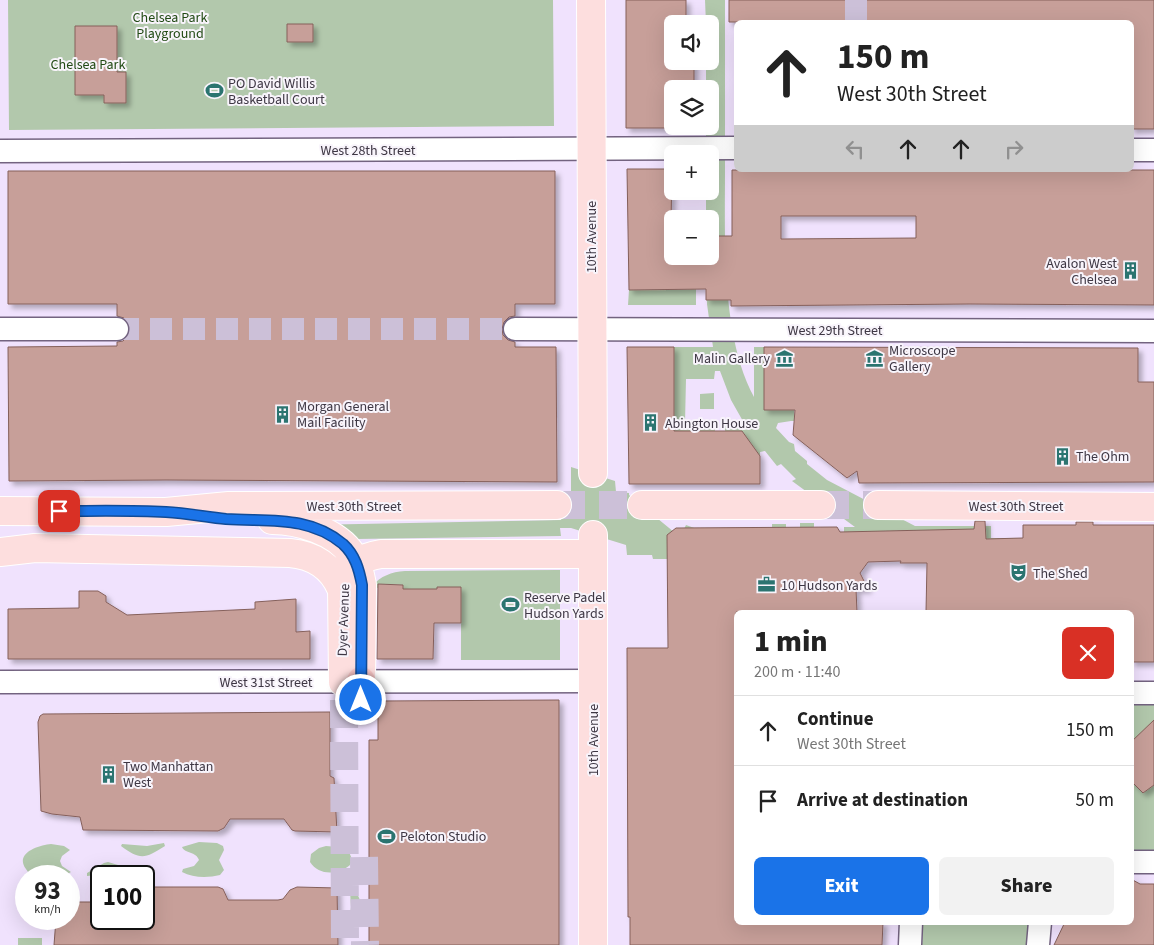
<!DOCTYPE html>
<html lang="en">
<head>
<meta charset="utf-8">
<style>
  :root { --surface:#fff; --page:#f2f2f2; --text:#222; --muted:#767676; --line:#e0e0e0; --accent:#1a73e8 }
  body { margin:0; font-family:"Source Sans 3",sans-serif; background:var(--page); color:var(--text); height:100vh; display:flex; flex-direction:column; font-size:19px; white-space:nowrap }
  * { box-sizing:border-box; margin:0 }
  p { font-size:16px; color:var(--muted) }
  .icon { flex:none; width:28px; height:28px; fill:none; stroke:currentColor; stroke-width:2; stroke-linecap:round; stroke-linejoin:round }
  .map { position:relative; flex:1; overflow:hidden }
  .drawer { position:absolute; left:734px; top:610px; width:400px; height:315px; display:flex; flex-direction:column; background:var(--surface); border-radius:8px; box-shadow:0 5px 20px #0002 }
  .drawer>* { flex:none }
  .top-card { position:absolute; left:734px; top:20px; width:400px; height:152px; border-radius:8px; box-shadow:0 5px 20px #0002; background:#fff; color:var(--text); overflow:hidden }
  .tools { position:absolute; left:664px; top:15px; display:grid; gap:10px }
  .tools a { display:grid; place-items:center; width:55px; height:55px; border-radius:8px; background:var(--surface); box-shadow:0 5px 20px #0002; font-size:25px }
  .speed { position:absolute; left:15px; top:865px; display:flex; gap:10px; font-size:25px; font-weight:700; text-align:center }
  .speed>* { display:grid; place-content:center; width:65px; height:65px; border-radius:50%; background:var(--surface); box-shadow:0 5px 20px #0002; line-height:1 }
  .speed small { font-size:12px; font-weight:400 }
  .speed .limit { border:2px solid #111; border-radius:8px; background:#fff; color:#111 }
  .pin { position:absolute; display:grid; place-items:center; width:42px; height:42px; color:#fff; margin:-21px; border-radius:10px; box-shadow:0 2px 8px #0006 }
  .me { position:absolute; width:55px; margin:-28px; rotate:0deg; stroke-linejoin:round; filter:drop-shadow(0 0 4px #0008) }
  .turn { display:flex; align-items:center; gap:18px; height:105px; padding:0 20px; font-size:22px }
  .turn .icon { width:65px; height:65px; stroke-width:2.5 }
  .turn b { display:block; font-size:35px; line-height:42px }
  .lanes { display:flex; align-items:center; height:48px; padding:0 20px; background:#0003; justify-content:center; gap:25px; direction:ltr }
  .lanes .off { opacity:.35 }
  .round { display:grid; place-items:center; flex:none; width:52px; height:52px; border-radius:8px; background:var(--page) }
  .headline { display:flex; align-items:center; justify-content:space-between; height:85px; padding:0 20px }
  h1 { font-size:30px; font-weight:800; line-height:38px }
  .cta { display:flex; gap:10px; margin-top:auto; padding:10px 20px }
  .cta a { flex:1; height:58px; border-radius:8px; background:var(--accent); color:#fff; font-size:20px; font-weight:800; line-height:58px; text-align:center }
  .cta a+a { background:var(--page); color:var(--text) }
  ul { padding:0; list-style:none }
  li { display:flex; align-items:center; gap:15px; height:70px; padding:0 20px; border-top:1px solid var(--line) }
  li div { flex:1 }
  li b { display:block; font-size:19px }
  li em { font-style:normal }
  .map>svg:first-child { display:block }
</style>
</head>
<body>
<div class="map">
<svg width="1154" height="945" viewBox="0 0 1154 945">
  <defs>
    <filter id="shadow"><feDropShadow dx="4" dy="4" stdDeviation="2.5" flood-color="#0004"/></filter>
  </defs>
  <rect width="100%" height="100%" fill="#f0e2fd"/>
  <path fill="#b2c8ac" d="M8 0H553L554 126 9 130Z
    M705 0H725C725 57 725 115 725 172 725 240 721 336 754 397V347H764V410H794V421H791L778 423 776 428 789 442 794 444 795 451 807 461V464L827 480 915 526H991V538H1052L1154 558 653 559 652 555H627L626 545 571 528H560L561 536 356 539 309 525 561 520 557 493 571 492V467L615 481 616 492 629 493V495L680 537 686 525 697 529 772 538V524H786V538H800V523H814V538H844V527H855L792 481 796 479 781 464 777 466 765 451 760 452V456L725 431V423H744L731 400 720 371H715L714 379H686L685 423 715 424V431H674V347H713L707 304 706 256H710V219H706V191H710V154H706V126H710V89H706V61H710V24H706Z
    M696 289V305H628L629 290Z
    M714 393V409H700V394Z
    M560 570V660H461V587H437V589H403V585L379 584 378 588 372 586C381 576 391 572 405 571Z
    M1131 704H1154V854H1131Z
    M199 842 217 843 223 846 224 850 219 860 224 870 220 875C208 878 193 878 182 872L183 869 194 866 199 860C196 851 185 854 182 847Z
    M164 843 165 846C145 859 140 860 121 846L122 844 147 846Z
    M51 844 64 846 70 850 62 856 60 861 62 866 71 872C65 876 59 876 52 876 47 876 41 877 36 876 32 875 28 873 26 869 14 853 39 845 51 844Z
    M326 846 338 847 349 852 352 859 350 865C338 875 319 876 310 862L311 854 319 848Z
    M108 862 118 865 131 875 106 874 87 876V873L104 863Z
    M352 888C366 901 364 922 348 932L351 907 350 890Z
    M923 923H1032L1029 945H922Z
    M18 938H42V945H18Z"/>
  <path fill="#c79f99" stroke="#85605b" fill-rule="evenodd" filter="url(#shadow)" d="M626 0H686V24H672V61H694V89H672V112H668V128H626Z
    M729 0H1154V129H1131V22H729Z
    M287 24H313V42H287Z
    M75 26H117V72H126V103H104V95H75Z
    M627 169H672L671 222H672V256H710V236H732V170H1154V305L969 304 731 306V300H706V289L629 290ZM781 216H916V238L781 239Z
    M8 171H555V304H515V316L509 317 504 322 502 329 503 335 508 340 515 342V347H556L557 482 166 480 9 481 8 347 117 346V342L123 341 128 336 130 329 129 323 124 318 117 316V304H8Z
    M627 347H674V431H742L760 456V484H629Z
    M764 347 1138 348V382H1154V482L859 483 857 471 847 478 793 435 795 410H764Z
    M975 521H985L986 539 1023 538V525H1076V522H1093V525H1154V662H1131V612H926L927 563H900L901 561 868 562 860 573 868 589H856L857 612H736V922H883L882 945H630V917H628L627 648H668L667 535 676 528 837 527 840 532 974 529Z
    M378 584 403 585V589H437V587H461V623H434L433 659H377Z
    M79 591H98L106 596V602L127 615 255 609V602L296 599V632L310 631V659H8V609L79 608Z
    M559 700V945H369V740H378V701Z
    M330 712V776L334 778 337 832 295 831 292 830 284 819H230L224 828 218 831 83 830 80 817 52 814 41 811 38 722 40 716 43 714Z
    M1154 720V785L1143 793 1131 781V742Z
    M1131 879 1140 884H1154V945H1054L1065 922H1131Z
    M144 887H218L223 889 228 900H278L283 899 290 890 297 887 337 888 338 945H54L56 919H69V902H101V919H144Z"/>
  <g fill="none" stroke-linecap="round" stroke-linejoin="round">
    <path stroke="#ccc0d8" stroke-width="22" stroke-dasharray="22 11" stroke-linecap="butt" d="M856 22V0
      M117 329H515"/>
    <path stroke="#ccc0d8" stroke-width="28" stroke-dasharray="28 14" stroke-linecap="butt" d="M557 505H642
      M821 505H878"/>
    <path stroke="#ccc0d8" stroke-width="28" stroke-dasharray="28 14" stroke-linecap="butt" d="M344 700 345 945
      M364 857 365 945"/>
    <defs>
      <path id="minor" d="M1131 150H1154
        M0 151 736 148
        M0 329H117
        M515 329 1154 331
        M0 682 593 681
        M1131 693H1154
        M1131 862H1154
        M910 945 911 922
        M1038 945 1040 922"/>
      <path id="major" d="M591 0 593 473
        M642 505H821
        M878 505 1154 507
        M0 511 166 512 229 506 557 505
        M272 520C298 520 337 531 352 555 358 564 360 574 362 585L361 681
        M0 552 35 548 290 553C313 555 332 567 341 588
        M343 682 342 585C346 564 362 557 381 554H593
        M593 945V535"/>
      <path id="highway" d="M361 681V700"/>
    </defs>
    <use href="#minor" stroke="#736380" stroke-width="25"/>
    <use href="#major" stroke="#fff" stroke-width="30"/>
    <use href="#highway" stroke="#fff" stroke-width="30"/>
    <use href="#minor" stroke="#fff" stroke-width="22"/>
    <use href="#major" stroke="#fddede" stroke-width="28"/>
    <use href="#highway" stroke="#fcc8c8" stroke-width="28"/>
  </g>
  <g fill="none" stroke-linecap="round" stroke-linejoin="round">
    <defs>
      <path id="route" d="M59 511C94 511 130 510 166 512 186 513 206 517 226 519 268 522 308 515 343 544 355 555 359 569 362 585L361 700"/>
    </defs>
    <use href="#route" stroke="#114b97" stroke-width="12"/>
    <use href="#route" stroke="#1a73e8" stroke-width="9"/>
  </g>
  <defs>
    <symbol id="stadium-bare" viewBox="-9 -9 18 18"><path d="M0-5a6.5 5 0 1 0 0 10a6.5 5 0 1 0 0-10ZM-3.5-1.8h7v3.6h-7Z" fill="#2b7470" stroke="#f8f4fb" stroke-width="2.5" paint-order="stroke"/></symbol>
    <symbol id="building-bare" viewBox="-9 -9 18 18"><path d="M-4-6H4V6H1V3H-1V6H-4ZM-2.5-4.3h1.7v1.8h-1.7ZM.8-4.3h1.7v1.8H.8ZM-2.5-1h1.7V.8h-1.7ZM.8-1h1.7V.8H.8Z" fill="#2b7470" stroke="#f8f4fb" stroke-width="2.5" paint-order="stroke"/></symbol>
    <symbol id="museum-bare" viewBox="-9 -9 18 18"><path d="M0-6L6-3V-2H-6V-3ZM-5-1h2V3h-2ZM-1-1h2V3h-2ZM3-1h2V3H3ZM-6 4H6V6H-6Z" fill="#2b7470" stroke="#f8f4fb" stroke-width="2.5" paint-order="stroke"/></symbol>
    <symbol id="theatre-bare" viewBox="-9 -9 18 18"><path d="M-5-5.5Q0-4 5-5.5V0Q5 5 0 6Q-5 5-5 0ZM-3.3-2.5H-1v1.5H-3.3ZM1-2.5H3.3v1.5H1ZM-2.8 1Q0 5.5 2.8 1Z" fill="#2b7470" stroke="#f8f4fb" stroke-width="2.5" paint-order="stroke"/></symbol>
    <symbol id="office-bare" viewBox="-9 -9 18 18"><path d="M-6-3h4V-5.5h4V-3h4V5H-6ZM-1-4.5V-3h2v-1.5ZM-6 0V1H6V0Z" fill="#2b7470" stroke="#f8f4fb" stroke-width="2.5" paint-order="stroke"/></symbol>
  </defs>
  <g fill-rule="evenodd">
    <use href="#stadium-bare" x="202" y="78" width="25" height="25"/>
    <use href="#building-bare" x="1118" y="258" width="25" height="25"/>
    <use href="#museum-bare" x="772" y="346" width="25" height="25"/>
    <use href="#museum-bare" x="862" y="346" width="25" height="25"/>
    <use href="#building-bare" x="270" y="402" width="25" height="25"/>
    <use href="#building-bare" x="638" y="410" width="25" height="25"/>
    <use href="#building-bare" x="1050" y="444" width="25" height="25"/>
    <use href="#theatre-bare" x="1006" y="560" width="25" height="25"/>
    <use href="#office-bare" x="754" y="572" width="25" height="25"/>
    <use href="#stadium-bare" x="498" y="592" width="25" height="25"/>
    <use href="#building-bare" x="96" y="762" width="25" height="25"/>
    <use href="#stadium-bare" x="374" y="824" width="25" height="25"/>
  </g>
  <g text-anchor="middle" stroke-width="4" stroke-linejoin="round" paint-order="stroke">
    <g font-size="14" fill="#214a14" stroke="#f8f4fb">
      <text x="170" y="22">Chelsea Park<tspan x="170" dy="16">Playground</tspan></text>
      <text x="88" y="69">Chelsea Park</text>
    </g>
    <g font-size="14" fill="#3e3744" stroke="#f8f4fb" text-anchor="start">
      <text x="228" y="88">PO David Willis<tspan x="228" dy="16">Basketball Court</tspan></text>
      <text x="1117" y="268" text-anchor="end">Avalon West<tspan x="1117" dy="16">Chelsea</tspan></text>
      <text x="889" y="355">Microscope<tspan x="889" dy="16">Gallery</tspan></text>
      <text x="770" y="363" text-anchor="end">Malin Gallery</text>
      <text x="297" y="411">Morgan General<tspan x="297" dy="16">Mail Facility</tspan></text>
      <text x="665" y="428">Abington House</text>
      <text x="1076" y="461">The Ohm</text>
      <text x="1033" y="578">The Shed</text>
      <text x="781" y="590">10 Hudson Yards</text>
      <text x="524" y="602">Reserve Padel<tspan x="524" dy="16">Hudson Yards</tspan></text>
      <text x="123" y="771">Two Manhattan<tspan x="123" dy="16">West</tspan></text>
      <text x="400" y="841">Peloton Studio</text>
    </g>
    <g font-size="14" fill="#3e3744" stroke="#f8f4fb">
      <text x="368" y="155">West 28th Street</text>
      <text transform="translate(591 237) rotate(-90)" y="5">10th Avenue</text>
      <text x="835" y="335">West 29th Street</text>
      <text x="354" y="511">West 30th Street</text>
      <text x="1016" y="511">West 30th Street</text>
      <text transform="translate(343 620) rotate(-88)" y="5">Dyer Avenue</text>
      <text x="266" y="687">West 31st Street</text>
      <text transform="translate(593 740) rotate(-90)" y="5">10th Avenue</text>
    </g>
  </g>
</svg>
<div class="tools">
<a><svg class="icon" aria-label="sound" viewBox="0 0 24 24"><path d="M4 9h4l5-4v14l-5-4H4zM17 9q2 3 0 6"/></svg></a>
<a><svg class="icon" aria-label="layers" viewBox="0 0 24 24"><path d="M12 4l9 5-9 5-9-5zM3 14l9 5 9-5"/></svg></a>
<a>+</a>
<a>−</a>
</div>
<div class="speed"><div>93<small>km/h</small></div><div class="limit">100</div></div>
<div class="pin" style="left:59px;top:511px;background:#d93025"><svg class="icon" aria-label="arrive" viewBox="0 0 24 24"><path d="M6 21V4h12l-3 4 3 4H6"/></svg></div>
<svg class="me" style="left:361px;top:700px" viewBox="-20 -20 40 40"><circle r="17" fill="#1a73e8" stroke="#fff" stroke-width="3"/><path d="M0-11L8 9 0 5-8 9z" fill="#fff"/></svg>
<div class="top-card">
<div class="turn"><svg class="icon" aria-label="ahead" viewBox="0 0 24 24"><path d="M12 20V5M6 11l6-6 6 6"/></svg><div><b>150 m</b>West 30th Street</div></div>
<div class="lanes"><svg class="icon off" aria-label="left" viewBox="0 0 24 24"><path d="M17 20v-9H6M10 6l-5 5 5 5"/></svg><svg class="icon" aria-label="ahead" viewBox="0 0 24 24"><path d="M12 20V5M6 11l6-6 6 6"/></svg><svg class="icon" aria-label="ahead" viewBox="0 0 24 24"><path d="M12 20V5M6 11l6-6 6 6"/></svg><svg class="icon off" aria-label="right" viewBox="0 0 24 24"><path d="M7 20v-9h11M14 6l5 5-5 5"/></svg></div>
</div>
<section class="drawer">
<div class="headline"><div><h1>1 min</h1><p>200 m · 11:40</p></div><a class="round" style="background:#d93025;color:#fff"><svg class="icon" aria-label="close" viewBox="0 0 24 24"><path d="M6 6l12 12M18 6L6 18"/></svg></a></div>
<ul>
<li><svg class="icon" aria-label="ahead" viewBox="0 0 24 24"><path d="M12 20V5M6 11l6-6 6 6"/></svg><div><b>Continue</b><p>West 30th Street</p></div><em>150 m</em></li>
<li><svg class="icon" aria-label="arrive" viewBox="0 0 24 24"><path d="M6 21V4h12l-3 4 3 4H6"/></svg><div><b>Arrive at destination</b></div><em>50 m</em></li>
</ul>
<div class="cta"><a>Exit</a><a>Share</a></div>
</section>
</div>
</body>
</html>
